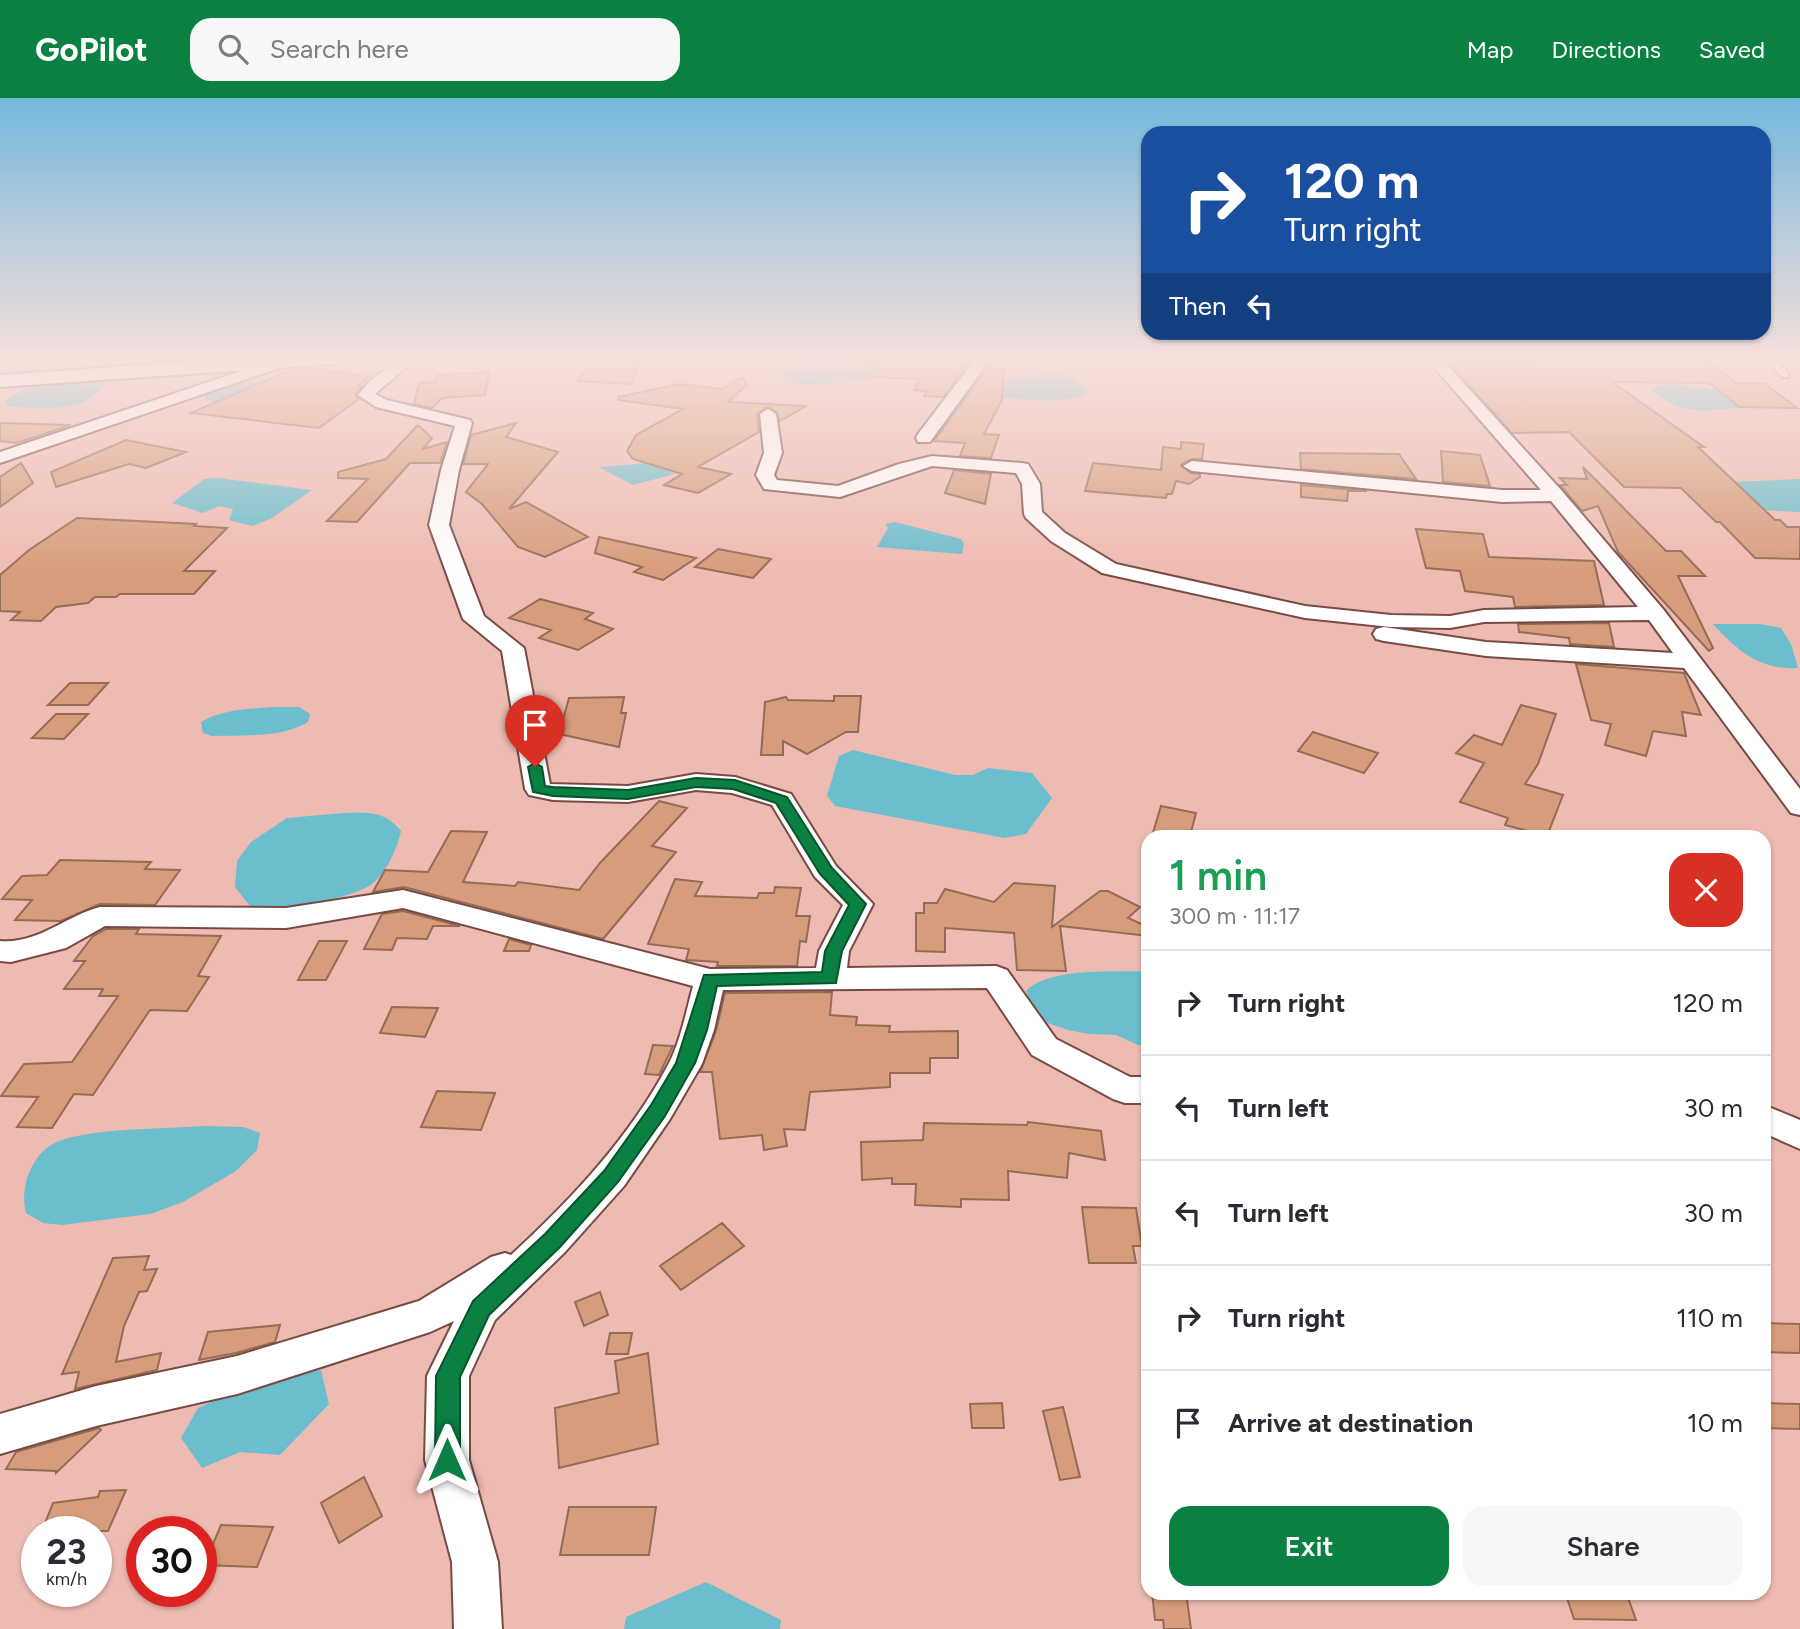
<!DOCTYPE html>
<html lang="en">
<head>
<meta charset="utf-8">
<style>
  :root { --surface:#fff; --page:#f7f7f7; --text:#2b2b33; --muted:#7c7c81; --line:#e1e1e2; --accent:#0b8043 }
  body { margin:0; font-family:Figtree,sans-serif; background:var(--page); color:var(--text); height:100vh; display:flex; flex-direction:column; font-size:26px; white-space:nowrap }
  * { box-sizing:border-box; margin:0 }
  p { font-size:23px; color:var(--muted) }
  .icon { flex:none; width:38px; height:38px; fill:none; stroke:currentColor; stroke-width:2; stroke-linecap:round; stroke-linejoin:round }
  .map { position:relative; flex:1; overflow:hidden }
  .drawer { position:absolute; left:1141px; top:732px; width:630px; height:770px; display:flex; flex-direction:column; background:var(--surface); border-radius:21px; box-shadow:0 2px 5px #0004 }
  .drawer>* { flex:none }
  .top-card { position:absolute; left:1141px; top:28px; width:630px; height:214px; border-radius:21px; box-shadow:0 2px 5px #0004; background:#1a4fa0; color:#fff; overflow:hidden }
  .speed { position:absolute; left:21px; top:1418px; display:flex; gap:14px; font-size:35px; font-weight:700; text-align:center }
  .speed>* { display:grid; place-content:center; width:91px; height:91px; border-radius:50%; background:var(--surface); box-shadow:0 2px 5px #0004; line-height:1 }
  .speed small { font-size:18px; font-weight:400 }
  .speed .limit { border:10px solid #d22; background:#fff; color:#111 }
  .pin { position:absolute; display:grid; place-items:center; width:60px; height:60px; color:#fff; margin:-72px -30px; border-radius:50% 50% 50% 0; rotate:-45deg; box-shadow:0 0 7px #0007 }
  .pin .icon { rotate:45deg }
  .me { position:absolute; width:77px; margin:-38px; rotate:0deg; stroke-linejoin:round; filter:drop-shadow(0 0 5px #0008) }
  .turn { display:flex; align-items:center; gap:24px; height:147px; padding:0 28px; font-size:32px }
  .turn .icon { width:91px; height:91px; stroke-width:2.5 }
  .turn b { display:block; font-size:49px; line-height:60px }
  .then { display:flex; align-items:center; height:66px; padding:0 28px; background:#0003; gap:14px; font-size:26px }
  .round { display:grid; place-items:center; flex:none; width:74px; height:74px; border-radius:21px; background:var(--page) }
  .overview { display:flex; align-items:center; justify-content:space-between; height:119px; padding:0 28px }
  h1 { font-size:42px; font-weight:600; line-height:52px; color:#1e9e55 }
  .button { display:flex; gap:14px; margin-top:auto; padding:14px 28px }
  .button a { flex:1; height:80px; border-radius:21px; background:var(--accent); color:#fff; font-size:28px; font-weight:600; line-height:80px; text-align:center }
  .button a+a { background:var(--page); color:var(--text) }
  ul { padding:0; list-style:none }
  li { display:flex; align-items:center; gap:21px; height:105px; padding:0 28px; border-top:2px solid var(--line) }
  li div { flex:1 }
  li b { display:block; font-size:26px }
  li em { font-style:normal }
  header { display:flex; align-items:center; gap:42px; box-sizing:border-box; height:98px; padding:0 35px; background:var(--accent); color:#fff }
  header strong { font-size:33px }
  nav { display:flex; gap:38px; margin-inline-start:auto; font-size:24px }
  .search { width:490px; height:63px; background:var(--page); display:flex; align-items:center; gap:18px; box-sizing:border-box; padding:0 24px; border-radius:21px; color:var(--muted); font-size:26px }
  .map>svg:first-child { display:block }
</style>
</head>
<body>
<header>
<strong>GoPilot</strong>
<div class="search"><svg class="icon" aria-label="search" viewBox="0 0 24 24"><circle cx="10" cy="10" r="6"/><path d="M15 15l6 6"/></svg>Search here</div>
<nav><a>Map</a><a>Directions</a><a>Saved</a></nav>
</header>
<div class="map">
<svg width="1800" height="1531" viewBox="0 0 1800 1531">
  <rect width="100%" height="100%" fill="#eebbb2"/>
  <path fill="#6abecd" d="M792 260 877 263 880 279 812 287 792 285 777 275V270Z
    M1054 276 1074 279 1088 295C1062 307 1029 302 1001 299L1000 284 1011 280Z
    M52 284 109 285C103 289 97 295 91 300 71 314 35 309 11 309L5 306 4 304C20 290 32 288 52 284Z
    M252 284 273 285 237 310 205 302V297L220 290Z
    M1669 286 1720 292 1742 307V310C1703 312 1684 319 1652 292L1656 288Z
    M648 365 675 376 633 387 598 369Z
    M218 380 312 392 272 420 253 428 229 422 233 411 219 408 203 415 172 405 204 381Z
    M1800 381V414L1760 412 1732 384Z
    M895 424 961 441 964 446 962 456 877 449 888 430 885 426Z
    M1713 526H1760L1781 530 1791 546 1798 570C1759 572 1738 553 1713 526Z
    M273 609H299L310 616 308 624C281 640 243 637 212 638L203 635 201 624C223 611 248 611 273 609Z
    M853 652 955 677H973L988 670 1032 675 1052 700 1026 736 1005 740 835 708 827 698 839 658Z
    M343 715C368 715 384 712 401 733 397 751 387 774 372 786 349 802 281 812 253 812L235 789 237 763 251 744 287 720Z
    M1148 873V947H1138L1116 937 1089 936 1068 932 1039 922 1026 893C1048 869 1116 874 1148 873Z
    M203 1028 243 1029 260 1035 257 1052 236 1073 183 1104 150 1116 62 1127 43 1125 26 1115C19 1090 32 1053 59 1043 95 1030 163 1031 203 1028Z
    M321 1272 329 1306 280 1357 240 1354 202 1370 181 1340 198 1310 254 1285Z
    M706 1484 781 1522 780 1531H624L626 1519Z"/>
  <path fill="#d79c7b" stroke="#946c56" stroke-width="2" d="M594 260H642L631 286 577 283Z
    M872 260H954L972 261 943 299 924 298 927 293 914 292 919 281 872 279Z
    M1526 260 1708 263 1736 285 1765 286 1797 310 1739 309 1709 285 1612 284 1704 349H1698L1775 422H1780L1787 429H1800V461L1755 460 1720 424H1716L1681 390 1624 389 1569 334 1512 335 1449 265 1531 266Z
    M993 262 1004 263 1002 302 984 336 999 337 991 360 960 358 965 345 934 343Z
    M310 270 369 279 358 288H362L355 297 359 301 319 330 191 315 292 271Z
    M489 274 485 297 442 300 432 310 414 306 419 285 436 284 438 277Z
    M742 279 747 287 728 304 806 308 780 323 777 314 767 309 757 316 759 334 698 369 731 376 698 395 664 387 682 376 633 361 627 353 636 337 683 311 618 302V299L679 286 721 291Z
    M0 325 71 327 17 345 0 343Z
    M516 325 506 339 558 354 509 411 526 404 588 439 545 459 518 449 482 406 466 394 488 366H463L471 337Z
    M418 327 432 340 423 351 447 344 440 365H410L357 424 327 423 368 381 338 380V374L386 361Z
    M126 342 186 354 146 370 129 366 56 389 51 374Z
    M1181 344 1204 346 1202 361H1191L1181 367 1191 375 1200 376V379L1189 386 1176 383 1172 396H1167L1166 400 1085 393 1093 365 1161 372 1163 349 1181 351Z
    M1441 353 1480 357 1490 388 1443 384Z
    M1300 355 1399 356 1416 381 1301 371Z
    M21 365 33 385 0 409V379Z
    M1583 369 1666 453H1681L1705 478H1678L1713 550 1709 553 1618 454 1598 408 1582 413 1560 387H1567L1560 380 1587 381Z
    M954 372 991 376 985 406 945 395Z
    M1301 387 1367 393H1348L1347 403 1301 399Z
    M77 420 196 426 194 428 227 430 184 473H215L194 496H120L116 499H95L88 505 56 509 41 523 11 522 20 514 0 513V477L29 452Z
    M1416 431 1483 436 1489 459 1594 463 1604 507 1515 509 1513 499 1465 493 1460 473 1426 470Z
    M599 439 696 460 663 482 634 474 642 469 595 455Z
    M718 451 771 461 753 480 695 469Z
    M540 501 593 515 585 521 613 531 578 552 539 540 551 532 509 520Z
    M1609 525 1614 549 1570 546 1569 540 1519 534 1518 526Z
    M1576 566 1684 575 1701 617 1682 614 1686 638 1653 633 1646 658 1605 647 1611 626 1591 622Z
    M70 585H108L88 607H48Z
    M834 598H861L858 634H846L807 656 783 643V657H761L765 604 786 599 788 602 834 603Z
    M624 599 621 615H626L619 649 559 636 569 600Z
    M1521 607 1556 616 1538 666 1525 686 1563 697 1547 738 1505 727 1508 720 1460 704 1484 665 1456 655 1474 637 1502 647Z
    M56 616H88L64 641 32 640Z
    M1313 634 1378 655 1364 675 1298 653Z
    M659 703 687 710 652 748 676 754 603 841 404 789 373 794 385 772 428 774 451 733 487 734 463 784 515 788 518 784 579 792 600 765Z
    M1161 708 1196 715 1190 738H1152Z
    M60 762 151 764 145 771 180 772 155 807 100 806 61 823 15 822 32 802 2 801 22 778 47 777Z
    M675 781 702 784 695 798 757 800 759 795H774L775 789 801 790 796 818H810L806 844 800 843 797 868H717L718 864 686 862 689 851 648 846Z
    M1014 785 1055 788 1052 829 1100 793H1108L1140 809 1128 820 1148 829V838L1060 828 1066 873 1017 872 1014 835 945 830V854L916 853V815H924V805H937L945 791 994 804Z
    M403 813 460 828H433L427 841 397 840 392 852 364 851 382 816Z
    M106 831H139L136 836 221 838 198 878 209 879 187 913 150 912 93 997 74 996 52 1030 17 1029 38 999 1 998 24 966 72 964 118 898H99L103 891H64L85 863H74L93 838Z
    M509 841 531 847 529 853H504Z
    M319 843H347L326 882H298Z
    M832 894 830 917 857 919 856 927 890 928 889 934 958 933V960H930V975H890V989L810 994 805 1032 784 1031 787 1048 764 1052 762 1037 720 1041 712 974H700L716 933 725 895Z
    M392 909 438 910 425 939 380 935Z
    M653 947 673 948 659 977 645 976Z
    M437 993 495 995 481 1032 421 1029Z
    M1028 1024 1101 1033 1105 1062 1069 1055 1067 1080 1008 1073 1009 1102 961 1101V1109L915 1107 916 1086H892V1080L862 1082 861 1044 923 1042 924 1025 1027 1027Z
    M1082 1109 1136 1110 1142 1148H1133L1136 1165H1089Z
    M722 1125 744 1148 681 1192 660 1168Z
    M149 1158 144 1172 157 1171 147 1193 139 1194 124 1228 116 1264 161 1255 157 1272 75 1291 79 1274 62 1276 113 1160Z
    M600 1194 608 1217 584 1228 575 1204Z
    M1764 1225 1800 1226V1255L1764 1254Z
    M280 1227 275 1244 236 1255 199 1262 208 1234Z
    M610 1235H632L628 1256H606Z
    M648 1255 658 1346 559 1370 555 1310 619 1295 615 1263Z
    M1002 1305 1004 1330H972L970 1306Z
    M1764 1305 1800 1306V1331L1764 1330Z
    M1063 1309 1080 1379 1060 1382 1043 1313Z
    M99 1330 101 1332 56 1375V1373L6 1371 16 1354Z
    M364 1379 382 1418 339 1445 321 1405Z
    M126 1392 108 1433H42L53 1405 98 1399 100 1393Z
    M569 1409H656L649 1457H560Z
    M221 1427 273 1429 257 1469 204 1467Z
    M1152 1494H1186L1191 1531H1164L1163 1522H1155Z
    M1565 1494H1626L1636 1522 1574 1521Z"/>
  <g fill="none" stroke-linecap="round" stroke-linejoin="round">
    <defs>
      <path id="service" d="M1766 260H1773L1788 275V279H1782Z"/>
      <path id="minor" d="M280 260H292L293 263 291 266 0 365V354Z
        M400 260H417L375 296 387 302 470 322 472 325 459 372 449 427 484 518 524 550 550 686 628 688 696 676 735 679 791 696 836 768 873 806 849 853 847 870 996 868 1007 872 1056 941 1130 979H1148V1005H1125L1113 1001 1032 957 987 890 723 892 714 932 702 966 670 1021 624 1088 565 1154 495 1222 469 1278V1362L498 1464 502 1531H454L452 1464 425 1362 427 1278 454 1223 430 1234 237 1296 96 1328 0 1356V1316L96 1288 237 1258 419 1203 491 1159 505 1155 511 1157C571 1102 631 1038 669 965 681 941 686 914 693 888L403 810 286 830 105 828 66 850 11 864 0 863V843C39 846 65 818 100 809L286 810 403 792 710 871 816 870 819 853 843 807 815 779 772 707 732 695 696 692 628 704 553 702 529 697 525 691 502 553 463 521 429 427 441 372 455 328 376 309 358 297 370 283Z
        M976 260H991L930 344H918L916 340 918 336Z
        M1426 260H1441L1562 393 1663 511 1800 691V717L1791 715 1684 570 1486 558 1384 543 1376 541 1373 536 1376 531 1384 529 1486 544 1673 555 1649 522 1484 524 1450 530 1391 529 1305 520 1102 475 1051 443 1026 420 1024 416 1022 386 1016 375 932 368 840 399 764 391 756 377 764 355 760 316 768 311 776 316 782 355 774 377 777 382 838 388 899 366 932 358 1022 365 1028 366 1040 386 1042 414 1065 435 1116 466 1305 508 1391 517 1450 518 1484 512 1638 509 1551 403 1502 404 1192 373 1183 368 1192 363 1502 392H1541Z
        M1764 1007 1800 1022V1051L1764 1035Z"/>
      <path id="secondary" d="M241 260H344L334 266 0 289V277Z"/>
    </defs>
    <use href="#service" stroke="#774b44" stroke-width="4"/>
    <use href="#minor" stroke="#774b44" stroke-width="4"/>
    <use href="#secondary" stroke="#774b44" stroke-width="4"/>
    <use href="#service" fill="#fff" fill-rule="evenodd"/>
    <use href="#minor" fill="#fff" fill-rule="evenodd"/>
    <use href="#secondary" fill="#fff" fill-rule="evenodd"/>
  </g>
  <linearGradient id="sky" x2="0" y2="1"><stop stop-color="#75b8dd"/><stop offset="0.55" stop-color="#f7e0dc"/><stop offset="1" stop-color="#f7e0dc" stop-opacity="0"/></linearGradient>
  <rect width="1800" height="475" fill="url(#sky)"/>
  <path fill="#0b8043" stroke="#07532c" stroke-width="2" d="M535 665 542 669 545 688 553 689 628 692 696 680 735 682 787 699 832 770 866 806 842 853 836 885 717 888 707 932 695 965 665 1018 618 1084 560 1149 489 1217 460 1279V1362L456 1370 447 1373 439 1370 435 1362 436 1278 473 1203 545 1136 604 1073 651 1007 676 965 704 877 822 874 825 853 849 807 820 776 776 705 733 691 696 689 628 701 553 698 533 694 528 669Z"/>
</svg>
<div class="speed"><div>23<small>km/h</small></div><div class="limit">30</div></div>
<div class="pin" style="left:535px;top:669px;background:#d93025"><svg class="icon" aria-label="arrive" viewBox="0 0 24 24"><path d="M6 21V4h12l-3 4 3 4H6"/></svg></div>
<svg class="me" style="left:447px;top:1362px" viewBox="-20 -20 40 40"><path d="M0-17L14 15 0 8-14 15z" fill="#0b8043" stroke="#fff" stroke-width="4"/></svg>
<div class="top-card">
<div class="turn"><svg class="icon" aria-label="right" viewBox="0 0 24 24"><path d="M7 20v-9h11M14 6l5 5-5 5"/></svg><div><b>120 m</b>Turn right</div></div>
<div class="then">Then<svg class="icon" aria-label="left" viewBox="0 0 24 24"><path d="M17 20v-9H6M10 6l-5 5 5 5"/></svg></div>
</div>
<section class="drawer">
<div class="overview"><div><h1>1 min</h1><p>300 m · 11:17</p></div><a class="round" style="background:#d93025;color:#fff"><svg class="icon" aria-label="close" viewBox="0 0 24 24"><path d="M6 6l12 12M18 6L6 18"/></svg></a></div>
<ul>
<li><svg class="icon" aria-label="right" viewBox="0 0 24 24"><path d="M7 20v-9h11M14 6l5 5-5 5"/></svg><div><b>Turn right</b></div><em>120 m</em></li>
<li><svg class="icon" aria-label="left" viewBox="0 0 24 24"><path d="M17 20v-9H6M10 6l-5 5 5 5"/></svg><div><b>Turn left</b></div><em>30 m</em></li>
<li><svg class="icon" aria-label="left" viewBox="0 0 24 24"><path d="M17 20v-9H6M10 6l-5 5 5 5"/></svg><div><b>Turn left</b></div><em>30 m</em></li>
<li><svg class="icon" aria-label="right" viewBox="0 0 24 24"><path d="M7 20v-9h11M14 6l5 5-5 5"/></svg><div><b>Turn right</b></div><em>110 m</em></li>
<li><svg class="icon" aria-label="arrive" viewBox="0 0 24 24"><path d="M6 21V4h12l-3 4 3 4H6"/></svg><div><b>Arrive at destination</b></div><em>10 m</em></li>
</ul>
<div class="button"><a>Exit</a><a>Share</a></div>
</section>
</div>
</body>
</html>
